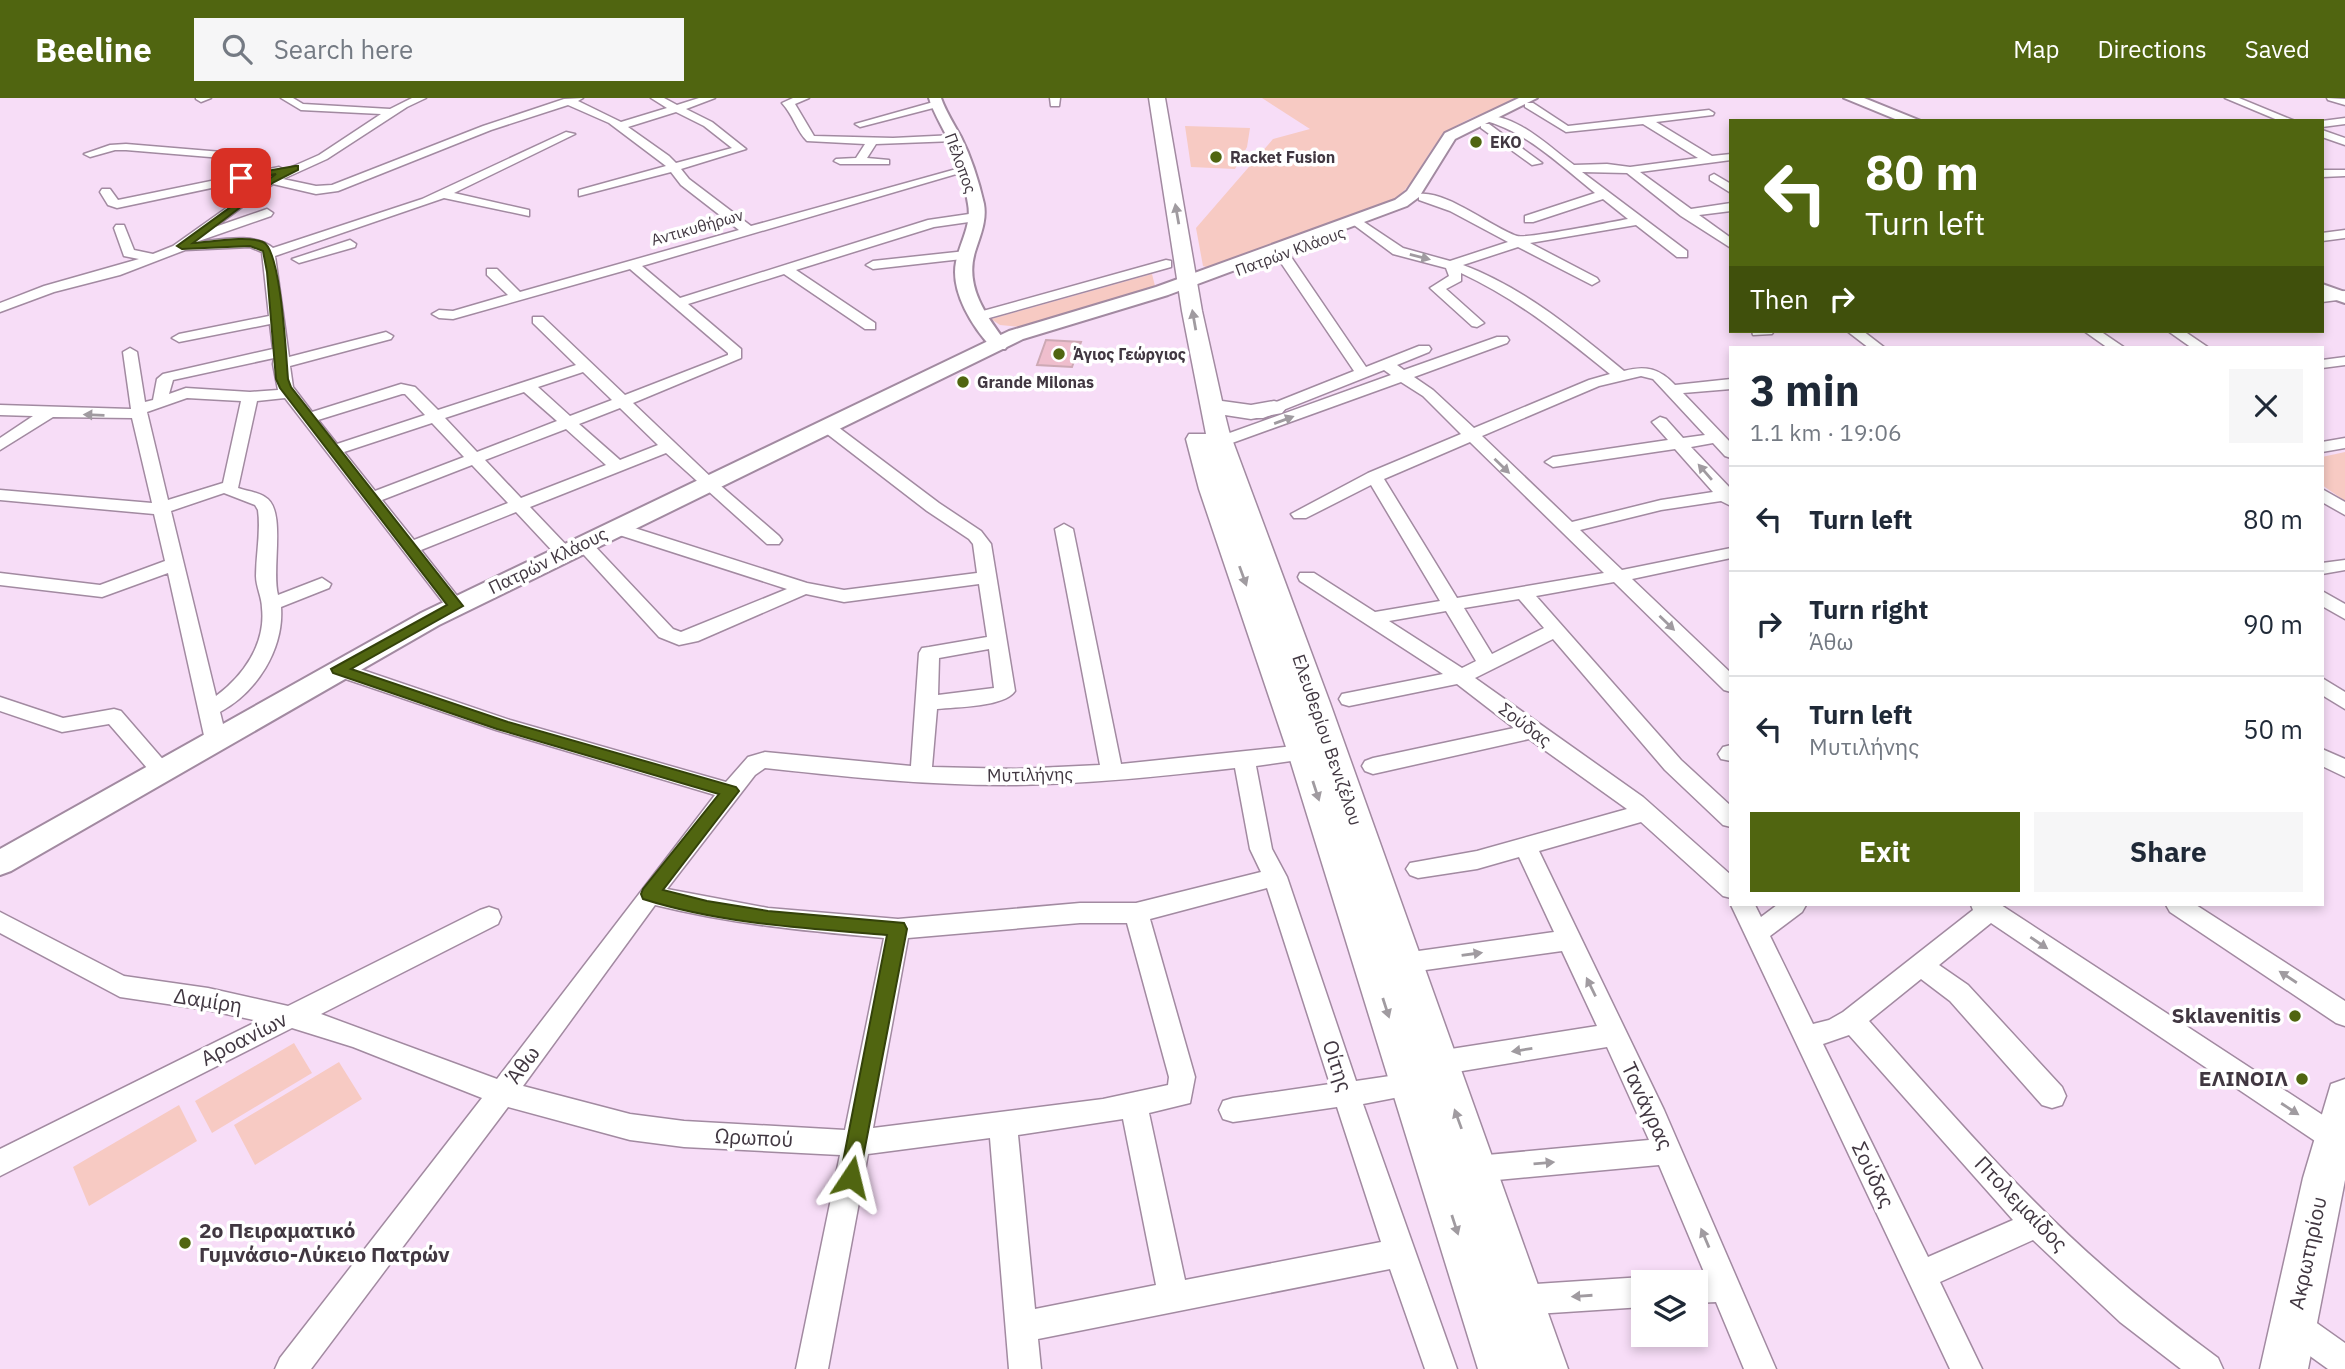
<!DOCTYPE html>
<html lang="en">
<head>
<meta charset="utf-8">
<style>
  :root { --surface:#fff; --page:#f6f6f7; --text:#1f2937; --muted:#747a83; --line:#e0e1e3; --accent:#506510 }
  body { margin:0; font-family:"IBM Plex Sans",sans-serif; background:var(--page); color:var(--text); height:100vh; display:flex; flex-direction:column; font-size:26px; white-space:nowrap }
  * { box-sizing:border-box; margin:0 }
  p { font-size:23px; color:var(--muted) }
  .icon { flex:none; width:38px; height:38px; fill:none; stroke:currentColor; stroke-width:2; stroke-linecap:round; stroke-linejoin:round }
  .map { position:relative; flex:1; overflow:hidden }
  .panel { position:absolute; left:1729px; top:248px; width:595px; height:560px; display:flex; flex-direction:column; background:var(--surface); border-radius:0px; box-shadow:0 4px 10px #0003 }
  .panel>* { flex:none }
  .hud { position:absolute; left:1729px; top:21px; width:595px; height:214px; border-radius:0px; box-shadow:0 4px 10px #0003; background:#506510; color:#fff; overflow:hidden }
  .tools { position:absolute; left:1631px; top:1172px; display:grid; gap:14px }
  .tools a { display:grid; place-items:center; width:77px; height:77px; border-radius:0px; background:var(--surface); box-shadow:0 4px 10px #0003; font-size:35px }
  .pin { position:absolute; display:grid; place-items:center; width:60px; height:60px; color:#fff; margin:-30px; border-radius:14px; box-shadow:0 4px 10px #0006 }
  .me { position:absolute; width:77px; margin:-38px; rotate:10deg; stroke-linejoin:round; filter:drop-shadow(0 0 5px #0008) }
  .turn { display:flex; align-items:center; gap:24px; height:147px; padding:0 21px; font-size:32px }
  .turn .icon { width:91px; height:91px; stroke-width:2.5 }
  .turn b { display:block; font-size:49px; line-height:60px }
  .then { display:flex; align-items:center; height:66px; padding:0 21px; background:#0003; gap:14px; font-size:26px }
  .round { display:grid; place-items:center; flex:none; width:74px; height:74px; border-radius:0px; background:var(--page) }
  .summary { display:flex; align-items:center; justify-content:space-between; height:119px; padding:0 21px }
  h1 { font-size:42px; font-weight:700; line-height:52px }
  .action { display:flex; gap:14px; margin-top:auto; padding:14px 21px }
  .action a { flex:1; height:80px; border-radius:0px; background:var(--accent); color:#fff; font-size:28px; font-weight:700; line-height:80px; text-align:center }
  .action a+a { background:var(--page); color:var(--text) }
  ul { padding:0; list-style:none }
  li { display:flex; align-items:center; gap:21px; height:105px; padding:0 21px; border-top:2px solid var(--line) }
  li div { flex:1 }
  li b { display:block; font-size:26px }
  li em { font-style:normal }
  header { display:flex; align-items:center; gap:42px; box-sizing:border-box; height:98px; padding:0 35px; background:var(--accent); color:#fff }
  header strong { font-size:33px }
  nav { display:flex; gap:38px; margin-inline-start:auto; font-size:24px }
  .search { width:490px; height:63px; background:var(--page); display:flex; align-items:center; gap:18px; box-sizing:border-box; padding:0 24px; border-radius:0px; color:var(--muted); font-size:26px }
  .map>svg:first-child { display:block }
</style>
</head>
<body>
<header>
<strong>Beeline</strong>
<div class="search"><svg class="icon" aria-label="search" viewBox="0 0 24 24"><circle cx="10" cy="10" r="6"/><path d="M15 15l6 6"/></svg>Search here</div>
<nav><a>Map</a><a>Directions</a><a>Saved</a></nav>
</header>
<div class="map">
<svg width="2345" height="1271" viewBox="0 0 2345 1271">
  <rect width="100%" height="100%" fill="#f7ddf7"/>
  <path fill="#f7cac3" d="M1262 0H1521C1499 10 1457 22 1442 39 1421 61 1415 91 1387 106L1209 170 1203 168 1196 130 1273 41 1310 31Z
    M1185 28 1250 30 1247 49 1235 71 1191 69Z
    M1152 176 1155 188 1021 229 1000 227 991 221Z
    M2345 354V403L2322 387V359Z
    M294 945 312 975 212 1035 195 1003Z
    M339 964 362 1001 255 1067 234 1027Z
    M179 1007 197 1043 89 1108 73 1069Z"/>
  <path fill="#efbecd" stroke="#cda9b4" stroke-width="2" d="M1046 242 1081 244 1072 269 1037 267Z"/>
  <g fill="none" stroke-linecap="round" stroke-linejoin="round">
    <defs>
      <path id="minor" d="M211 0 201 4 196 1V0Z
        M281 0H293L303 6 390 11 412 0H426L407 9 327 61 283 81 316 88 332 87 483 28 564 1 583 0 578 3 621 24 667 10 651 0H664L677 7 699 0H715L686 11 712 24 746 51 681 71 689 81 751 128 960 70 970 72 642 168 680 200 928 122 976 115 982 119 976 123 934 129 796 172 875 225V231H865L784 176 688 206 741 251V260L633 305 714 382 779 438 782 442 779 446H767L666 355 530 409 570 451 573 455 570 459H558L516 414 421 452 465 508 463 512H449L285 300 257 303 238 390C246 393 258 394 265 399 287 411 271 472 278 497L322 480 331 486 329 490 281 509C284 551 257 594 220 614L227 642 223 647 216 649 209 647 205 642 168 475 102 499 0 487V475L100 487 165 463 154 416 0 402V392L152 405 132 320 53 319 0 352V340L33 318 0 317V307L131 311 123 254 130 250 137 254 145 304 153 302 157 281 163 276 273 251 270 226 179 244 172 240 179 236 269 218 262 154 250 149 185 152 120 177 54 194 0 214V205L44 188 139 161 124 158 114 130 116 127H124L134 152 153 156 173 148 273 77 117 110 108 107 100 94 102 91H110L118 102 279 69 285 72 319 57 381 16 301 12ZM568 7 609 25 666 68 579 92V98L671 74 681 87 739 132 520 194 497 171H487V177L508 197 453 213 439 212 432 216 439 220 453 221 630 171 728 255V257L625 297 543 219H533V225L576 267 438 312 415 289 401 286 312 314 293 289 290 268 391 241 393 238 386 234 289 259 275 158 444 100 529 118V112L454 95 575 36 566 34 422 101 273 150C254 134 220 142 196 144L271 118 273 115 267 111 215 129 273 86 316 96 338 93 491 32ZM676 14 704 28 732 50 676 65 669 58 628 29ZM274 260 273 266 278 292 250 294 186 290 169 296 173 282ZM583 274 612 302 570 318 538 289ZM524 294 557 323 477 354 445 320ZM402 296H405L425 317 337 346 318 322ZM187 300 241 303 223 385 168 402 147 314ZM620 310 658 347 620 362 579 326ZM432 325 464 359 375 393 344 354ZM566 331 606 367 521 400 485 362ZM472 367 508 405 414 442 382 402ZM224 395 255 407 258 412C261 434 256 456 256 478 256 489 262 499 262 510 266 546 243 578 216 598L171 413Z
        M793 0H809L795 6 814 38 893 40 955 37 961 40 955 43 876 46 867 60 889 62V66H840L834 63 836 61 856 60 865 46 807 43C796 32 794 18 782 5Z
        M1050 0H1060L1059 8H1051Z
        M2225 0H2239L2295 23H2280Z
        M2327 0 2345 1V7L2328 2Z
        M937 3 942 6 941 8 860 29 855 26Z
        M1525 5H1533L1568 28 1709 12 1714 15 1713 17 1656 24 1712 58 1731 56V62L1640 74 1691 111 1731 105V113L1699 117 1731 140V150L1681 118 1627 75 1582 74 1687 153V159H1677L1636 127 1530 145 1597 180 1599 183 1592 187 1518 149 1463 167C1524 190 1574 232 1624 273 1646 267 1660 271 1675 287L1731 281V291L1683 295 1731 345V360L1725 358 1713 345 1691 349 1731 391V408L1721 403 1661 412 1580 432 1622 472 1731 450V460L1632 481 1731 575V594L1724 592 1614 484 1536 498 1681 662 1731 708V729L1723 727 1665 672 1553 541 1475 580 1643 699 1731 777V800L1723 798 1641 724 1539 753 1664 1012 1776 1271H1744L1716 1204 1696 1205V1185H1683L1685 1179 1704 1174 1659 1067 1476 1084 1466 1080 1462 1071 1466 1062 1476 1058 1649 1042 1607 949 1438 977 1429 973 1425 965 1429 957 1438 953 1597 928 1562 853 1404 875 1395 872 1392 865 1395 858 1404 855 1554 834 1519 759 1477 771 1418 780 1410 777 1406 771 1410 765 1477 753 1627 711 1529 641 1373 676 1365 673 1362 668 1365 663 1373 660 1514 630 1457 586 1349 608 1342 606 1339 601 1342 596 1443 576 1300 483 1298 479 1300 475H1314L1375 514 1440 503 1371 387 1306 420H1294L1291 416 1368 375 1461 336 1423 298 1401 284 1232 345 1204 349 1196 344 1204 339 1224 337 1391 277 1384 272 1263 320H1251L1249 317 1251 314 1354 273 1277 159 1269 151 1275 147 1287 153 1366 269 1419 248H1429L1431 251 1429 254 1397 267 1404 272 1497 239H1507L1509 242 1507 245 1414 279 1433 292 1474 330 1589 282 1610 276C1563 238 1517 201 1461 175V183L1446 191 1484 225 1477 229 1472 228 1430 190 1449 178 1446 170 1393 156 1354 127 1356 124H1364L1403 150 1450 163 1508 144 1450 113 1419 102V96C1446 92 1491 129 1517 138 1526 141 1612 124 1628 121L1603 101 1533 124H1525V118L1595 95C1561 68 1525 32 1482 22V18C1515 14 1549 49 1574 67L1607 66 1630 69 1698 60 1643 26 1566 34 1525 9ZM1641 278 1653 281 1705 337 1683 340 1666 321 1660 319 1652 324 1668 342 1553 359 1545 364 1553 369 1675 351 1713 394 1661 402 1572 424 1482 338 1599 288ZM1470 344 1604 475 1457 500 1384 381ZM1519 501 1544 530 1492 556 1464 510ZM1446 513 1476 563 1462 570 1389 523Z
        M2345 20V26L2322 29V23Z
        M1481 26H1489L1542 65 1532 67 1481 30Z
        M2322 32 2345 40V47L2322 39Z
        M126 46 222 54 228 57 222 60 126 52H115L90 59 84 56 110 47Z
        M2322 72H2345V78L2322 79Z
        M1714 76 1731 86V95L1710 82V78Z
        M2345 132V140L2322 143V135Z
        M350 142 356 146 355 149 299 165 292 161Z
        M966 153 973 157 971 160 873 171 866 167 873 163Z
        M1166 162 1171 163V169L982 222 977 223 970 219 972 216Z
        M2345 193V201L2322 204V196Z
        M1752 233H1774L1772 236 1753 237Z
        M1847 233H1863L1885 250H1869Z
        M2084 233H2100L2125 250H2108Z
        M2168 233H2184L2209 250H2192Z
        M2345 259V267L2322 270V262Z
        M828 324 834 326 939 405 981 433 991 446 1015 593C1005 609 956 609 937 611L932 669 1016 671 1100 667 1055 431 1064 426 1073 431 1121 666 1304 647 1312 650 1315 655 1312 660 1256 668 1272 751 1287 779 1356 983 1410 975 1420 979 1423 987 1420 995 1363 1006 1457 1271H1425L1390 1171 1038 1241 1041 1271H1009L990 1040 868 1056 828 1271H796L840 1057 684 1049 630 1042 508 1009 311 1271H275L280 1260 482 1000 353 949 292 930 0 1078V1051L258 923 208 912 120 899 0 835V814L124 878 208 890 288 908 480 812 489 809 498 812 501 819 498 826 321 916 497 981 715 697 496 632 331 576 328 571 331 566H345L510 622 726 684 748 659 765 654 911 668 919 555 922 550 929 549 987 539 979 486 844 504 806 496 698 543 679 547 659 539 574 446 577 442H589L673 531 681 534 787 491 610 434 607 430 610 426H622L807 485 844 492 977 475 973 446 969 441 927 413 822 332 820 329 822 326ZM989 551 994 590 938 597 939 560ZM765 670C848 679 932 688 1016 687 1089 686 1162 678 1235 670L1250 751 1261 774 1136 805H1080L898 821 768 810 667 791 755 677ZM1267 790 1330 986 1233 1000 1223 1003 1219 1012 1223 1021 1233 1024 1337 1009 1381 1144 1185 1182 1149 1015 1190 1005 1195 979 1150 821ZM655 807C731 826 806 833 884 840L845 1032 684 1023 630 1016 523 988ZM1080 825H1127L1169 979 1168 987 1103 1001 873 1030 908 840ZM1123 1021 1156 1187 1035 1211 1018 1037Z
        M2345 340V350L2322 354V344Z
        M2322 391 2345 404V417L2322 404Z
        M2345 462V472L2322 476V465Z
        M2322 493 2345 506V521L2322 508Z
        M2322 580 2345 594V611L2322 597Z
        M0 599 63 620 114 611 121 613 173 673 170 678 162 681 154 678 109 626 62 634 0 613Z
        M1731 647V663L1721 661 1718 656 1723 649Z
        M2322 651 2345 661V679L2322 668Z
        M1731 807H1755L1761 819 1777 807H1806L1802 814 1770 838 1813 926 1829 922 1843 914 1973 812 1971 807H2001L2344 1031V1049L2334 1053 2324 1049 1991 825 1939 867 1968 887 2062 989 2066 998 2062 1007 2052 1010 2042 1007 1950 903 1921 881 1869 923C1945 1008 2020 1096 2105 1170 2141 1202 2179 1231 2218 1260L2223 1271H2181L2120 1224 2033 1142 1940 1184 1982 1271H1950ZM1849 937 2013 1122 1928 1159 1823 946Z
        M2166 807H2196L2345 903V928L2336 925 2170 814Z
        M1643 1179 1654 1185H1643V1209L1520 1217 1509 1213 1505 1202 1509 1191 1520 1187Z
        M2293 1212 2304 1216 2345 1245V1271H2328L2282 1238 2278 1227 2282 1216Z"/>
      <path id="tertiary" d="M929 0H941C946 14 954 26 961 39 971 59 979 84 984 106 987 123 980 138 975 154 964 190 988 220 1008 247L1005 251H993C973 230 950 194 956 164 960 144 972 127 968 106 965 84 957 59 947 39 941 26 933 14 929 0Z"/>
      <path id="secondary" d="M1519 0H1537L1455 41 1419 99 1407 108 1168 197 1023 241 439 527 11 773 0 777V751L421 515 1009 233 1156 189 1395 102 1407 93 1445 35Z
        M1844 0H1864L1921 23H1900Z
        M2322 186 2345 194V205L2322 197Z"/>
      <path id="primary" d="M1149 0H1165L1202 213 1222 303 1251 307 1274 303 1282 305 1286 310 1282 315 1251 321 1225 317 1229 333 1330 605 1568 1271H1478L1288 655 1199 391 1186 341 1189 336H1206L1182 213Z
        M2345 981V1082L2308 1271H2260L2303 1080 2331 986Z"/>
    </defs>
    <use href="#minor" stroke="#a28aa1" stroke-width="3"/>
    <use href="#tertiary" stroke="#a28aa1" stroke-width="4"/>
    <use href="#secondary" stroke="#a28aa1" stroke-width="4"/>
    <use href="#primary" stroke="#a28aa1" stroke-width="3"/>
    <use href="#minor" fill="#fff" fill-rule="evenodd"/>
    <use href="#tertiary" fill="#fff" fill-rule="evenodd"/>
    <use href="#secondary" fill="#fff" fill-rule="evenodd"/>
    <use href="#primary" fill="#fff" fill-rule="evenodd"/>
  </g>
  <defs><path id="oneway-solid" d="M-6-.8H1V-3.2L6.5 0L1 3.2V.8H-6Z" transform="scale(1.75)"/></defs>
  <g fill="#a09ba0">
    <use href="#oneway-solid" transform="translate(1177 116) rotate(-100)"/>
    <use href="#oneway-solid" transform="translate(1420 159) rotate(14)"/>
    <use href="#oneway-solid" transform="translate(1194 222) rotate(-100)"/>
    <use href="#oneway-solid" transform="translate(94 317) rotate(-178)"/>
    <use href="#oneway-solid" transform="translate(1284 322) rotate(-20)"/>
    <use href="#oneway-solid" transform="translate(1502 368) rotate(44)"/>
    <use href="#oneway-solid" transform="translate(1705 374) rotate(-131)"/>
    <use href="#oneway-solid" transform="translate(1243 478) rotate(70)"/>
    <use href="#oneway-solid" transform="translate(1667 525) rotate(44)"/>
    <use href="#oneway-solid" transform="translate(1316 693) rotate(72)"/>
    <use href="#oneway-solid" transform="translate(2039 845) rotate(34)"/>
    <use href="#oneway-solid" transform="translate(1472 856) rotate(-8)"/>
    <use href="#oneway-solid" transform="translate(2288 879) rotate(-147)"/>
    <use href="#oneway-solid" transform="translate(1591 889) rotate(-116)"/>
    <use href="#oneway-solid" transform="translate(1386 910) rotate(72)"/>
    <use href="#oneway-solid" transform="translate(1522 952) rotate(171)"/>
    <use href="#oneway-solid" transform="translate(2290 1011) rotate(33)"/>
    <use href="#oneway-solid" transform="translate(1458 1021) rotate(-110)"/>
    <use href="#oneway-solid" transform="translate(1544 1065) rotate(-5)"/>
    <use href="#oneway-solid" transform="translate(1455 1127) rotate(72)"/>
    <use href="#oneway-solid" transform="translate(1705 1140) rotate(-113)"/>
    <use href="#oneway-solid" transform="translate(1582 1198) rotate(176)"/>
  </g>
  <path fill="#506510" stroke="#34420a" stroke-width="2" d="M295 68H298V72L274 84 193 145C211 144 247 137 263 144 281 151 286 258 288 281L291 289 463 508 351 571 508 624 736 689 739 693 736 697 663 792 707 803 768 813 904 825 907 831 858 1086 851 1089 843 1086 840 1079 887 837C805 830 722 826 643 801L641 796 643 791 719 696 497 631 333 575 331 571 447 507 280 290 276 281 267 174 263 153 250 148 182 151 177 148 276 76 241 82H238V78Z"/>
  <g fill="#506510" stroke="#fff" stroke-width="2.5">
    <circle cx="1476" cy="44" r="7"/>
    <circle cx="1216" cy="59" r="7"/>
    <circle cx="1059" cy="256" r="7"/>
    <circle cx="963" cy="284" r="7"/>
    <circle cx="2295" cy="918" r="7"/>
    <circle cx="2302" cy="981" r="7"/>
    <circle cx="185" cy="1145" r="7"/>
  </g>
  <g text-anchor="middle" stroke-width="7" stroke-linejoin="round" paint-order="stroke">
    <g font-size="16" font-weight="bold" fill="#413741" stroke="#fff" text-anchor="start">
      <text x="1490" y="50">EKO</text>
      <text x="1230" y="65">Racket Fusion</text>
      <text x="1073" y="262">Άγιος Γεώργιος</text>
      <text x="977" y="290">Grande Milonas</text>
    </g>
    <g font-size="16" fill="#413741" stroke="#fff">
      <text transform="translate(961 65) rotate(70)" y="6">Πέλοπος</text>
      <text transform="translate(697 129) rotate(-16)" y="6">Αντικυθήρων</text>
      <text transform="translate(1290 153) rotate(-20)" y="6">Πατρών Κλάους</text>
    </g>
    <g font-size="18" fill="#413741" stroke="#fff">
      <text transform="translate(548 463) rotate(-26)" y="6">Πατρών Κλάους</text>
      <text transform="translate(1525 627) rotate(37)" y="6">Σούδας</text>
      <text transform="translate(1327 642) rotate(71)" y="6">Ελευθερίου Βενιζέλου</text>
      <text transform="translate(1030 677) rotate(-1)" y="6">Μυτιλήνης</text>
    </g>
    <g font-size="21" fill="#413741" stroke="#fff">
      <text transform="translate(208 903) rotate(9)" y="7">Δαμίρη</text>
      <text transform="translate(244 941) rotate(-27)" y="7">Αροανίων</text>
      <text transform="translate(523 967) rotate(-54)" y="7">Άθω</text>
      <text transform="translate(1337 968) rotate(72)" y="7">Οίτης</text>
      <text transform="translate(1647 1008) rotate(65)" y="7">Τανάγρας</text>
      <text transform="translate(754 1040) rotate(3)" y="7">Ωρωπού</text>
      <text transform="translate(1873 1077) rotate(64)" y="7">Σούδας</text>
      <text transform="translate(2021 1106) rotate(46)" y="7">Πτολεμαίδος</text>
      <text transform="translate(2308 1155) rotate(-78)" y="7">Ακρωτηρίου</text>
    </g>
    <g font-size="21" font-weight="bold" fill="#413741" stroke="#fff" text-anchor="end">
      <text x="2281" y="925">Sklavenitis</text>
      <text x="2288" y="988">ΕΛΙΝΟΙΛ</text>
      <text x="199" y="1140" text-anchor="start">2ο Πειραματικό<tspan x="199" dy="24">Γυμνάσιο-Λύκειο Πατρών</tspan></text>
    </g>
  </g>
</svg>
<div class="tools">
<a><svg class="icon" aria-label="layers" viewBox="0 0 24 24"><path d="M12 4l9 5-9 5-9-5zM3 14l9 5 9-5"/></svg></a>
</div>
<div class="pin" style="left:241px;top:80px;background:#d93025"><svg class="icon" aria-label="arrive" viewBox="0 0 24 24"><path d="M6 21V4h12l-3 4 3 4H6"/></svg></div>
<svg class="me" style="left:851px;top:1079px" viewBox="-20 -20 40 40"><path d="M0-17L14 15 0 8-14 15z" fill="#506510" stroke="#fff" stroke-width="4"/></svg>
<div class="hud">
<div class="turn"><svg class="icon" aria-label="left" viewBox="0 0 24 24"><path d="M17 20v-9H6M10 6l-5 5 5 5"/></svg><div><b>80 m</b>Turn left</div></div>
<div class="then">Then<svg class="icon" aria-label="right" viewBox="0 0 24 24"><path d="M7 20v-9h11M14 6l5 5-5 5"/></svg></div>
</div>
<section class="panel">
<div class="summary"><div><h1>3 min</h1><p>1.1 km · 19:06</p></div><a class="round"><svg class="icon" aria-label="close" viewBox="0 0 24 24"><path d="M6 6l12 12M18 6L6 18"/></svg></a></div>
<ul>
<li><svg class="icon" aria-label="left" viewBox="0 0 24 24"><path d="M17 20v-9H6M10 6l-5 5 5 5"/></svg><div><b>Turn left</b></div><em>80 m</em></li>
<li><svg class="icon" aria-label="right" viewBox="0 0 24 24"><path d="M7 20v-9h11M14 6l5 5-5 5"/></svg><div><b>Turn right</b><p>Άθω</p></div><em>90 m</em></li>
<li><svg class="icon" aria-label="left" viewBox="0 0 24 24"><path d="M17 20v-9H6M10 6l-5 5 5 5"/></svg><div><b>Turn left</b><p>Μυτιλήνης</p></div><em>50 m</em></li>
</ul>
<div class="action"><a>Exit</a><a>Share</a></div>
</section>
</div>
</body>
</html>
